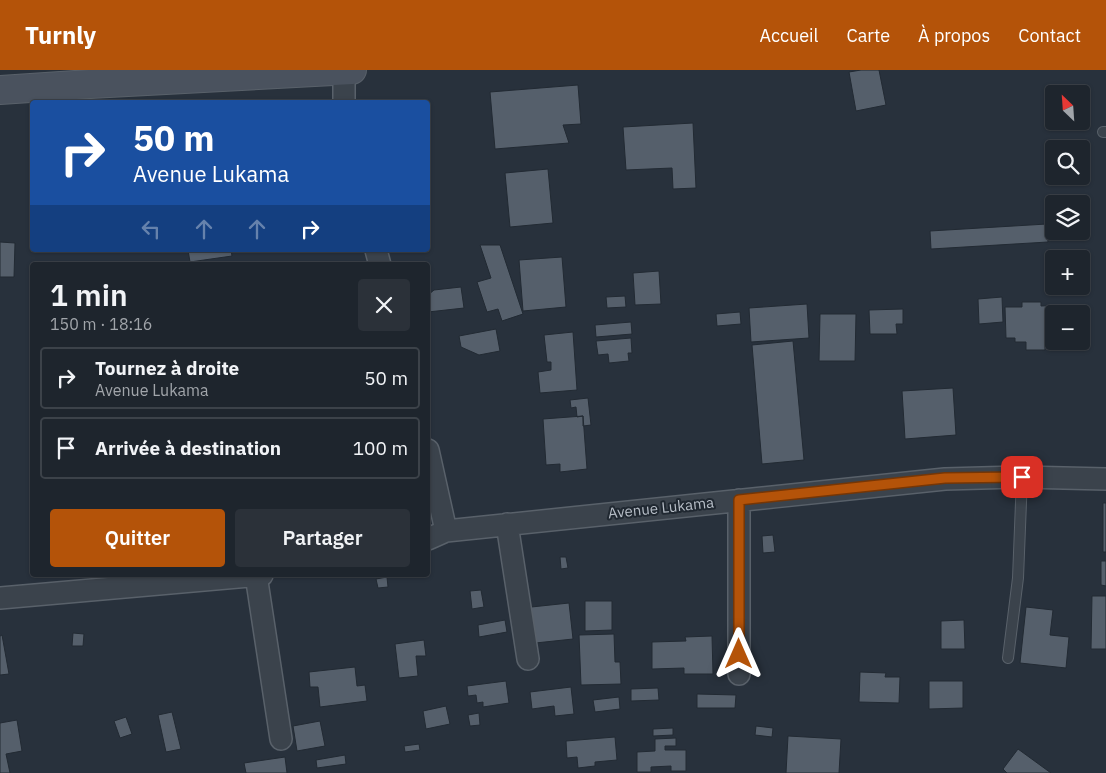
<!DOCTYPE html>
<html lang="fr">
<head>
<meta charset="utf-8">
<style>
  :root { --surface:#1e252d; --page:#2b3139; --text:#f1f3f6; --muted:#a1a5aa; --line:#3c4249; --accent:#b45309 }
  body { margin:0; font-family:"IBM Plex Sans",sans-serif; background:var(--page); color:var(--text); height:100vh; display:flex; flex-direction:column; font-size:19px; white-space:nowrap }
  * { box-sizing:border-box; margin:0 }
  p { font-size:16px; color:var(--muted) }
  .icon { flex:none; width:28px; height:28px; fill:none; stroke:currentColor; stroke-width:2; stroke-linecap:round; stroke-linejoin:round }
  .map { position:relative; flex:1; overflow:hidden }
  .details { position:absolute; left:30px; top:192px; width:400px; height:315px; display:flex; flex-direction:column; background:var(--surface); border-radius:5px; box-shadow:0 1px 4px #0004,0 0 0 1px var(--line) }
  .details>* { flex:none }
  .hud { position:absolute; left:30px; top:30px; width:400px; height:152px; border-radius:5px; box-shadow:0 1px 4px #0004,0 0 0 1px var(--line); background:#1a4fa0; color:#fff; overflow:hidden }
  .needle { width:32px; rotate:335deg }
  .fabs { position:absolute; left:1045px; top:15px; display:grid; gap:10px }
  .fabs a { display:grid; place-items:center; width:45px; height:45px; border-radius:5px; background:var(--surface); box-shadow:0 1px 4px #0004,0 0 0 1px var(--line); font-size:25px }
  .pin { position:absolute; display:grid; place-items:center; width:42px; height:42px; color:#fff; margin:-21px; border-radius:10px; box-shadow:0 2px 8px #0006 }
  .me { position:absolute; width:55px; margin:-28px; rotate:0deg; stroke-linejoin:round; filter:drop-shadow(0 0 4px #0008) }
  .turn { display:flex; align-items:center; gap:18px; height:105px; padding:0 20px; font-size:22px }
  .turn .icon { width:65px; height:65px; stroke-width:2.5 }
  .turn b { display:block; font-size:35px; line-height:42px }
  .lanes { display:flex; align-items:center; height:48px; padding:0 20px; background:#0003; justify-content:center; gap:25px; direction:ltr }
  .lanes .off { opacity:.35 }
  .round { display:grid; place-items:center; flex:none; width:52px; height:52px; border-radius:5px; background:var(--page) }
  .summary { display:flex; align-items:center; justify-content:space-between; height:85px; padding:0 20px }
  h1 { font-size:30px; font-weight:600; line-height:38px }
  .cta { display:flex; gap:10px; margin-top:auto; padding:10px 20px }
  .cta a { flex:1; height:58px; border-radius:5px; background:var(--accent); color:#fff; font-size:20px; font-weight:600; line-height:58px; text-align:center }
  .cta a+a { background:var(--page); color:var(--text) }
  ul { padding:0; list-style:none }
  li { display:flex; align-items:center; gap:15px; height:62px; margin:0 10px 8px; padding:0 10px; border:2px solid var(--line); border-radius:5px }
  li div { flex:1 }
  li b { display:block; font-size:19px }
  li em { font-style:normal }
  header { display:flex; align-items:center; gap:30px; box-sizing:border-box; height:70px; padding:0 25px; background:var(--accent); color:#fff }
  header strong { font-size:24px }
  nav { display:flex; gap:28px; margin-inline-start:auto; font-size:18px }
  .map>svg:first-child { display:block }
</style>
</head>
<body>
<header>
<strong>Turnly</strong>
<nav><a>Accueil</a><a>Carte</a><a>À propos</a><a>Contact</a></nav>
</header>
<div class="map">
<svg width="1106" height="703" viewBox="0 0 1106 703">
  <rect width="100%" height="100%" fill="#28313c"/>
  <path fill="#555f6b" stroke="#222a33" d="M861 0H879L886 35 856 41 849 2Z
    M578 15 581 54 563 55 569 73 495 79 490 22Z
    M693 53 696 118 673 119 672 98 626 100 623 57Z
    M548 99 553 153 510 157 505 103Z
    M1047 154 1048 172 931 179 930 161Z
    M0 172 15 173 14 207H0Z
    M480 175H500L523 244 502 251 498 239 487 242 477 212 491 208Z
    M188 180H231L232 186 190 192Z
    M562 187 566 237 523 241 519 190Z
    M659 201 661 234 635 235 633 203Z
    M461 217 464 238 428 242V225L434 220Z
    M625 226 626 237 607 238 606 227Z
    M1002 227 1003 252 979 254 978 229Z
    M1022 232H1041V236L1068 235 1069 244H1054V271L1059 272H1045V280H1026V272H1015V268H1006L1005 237H1022Z
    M807 234 809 268 751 272 749 238Z
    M903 239V254H896L897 264H870L869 240Z
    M740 242 741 254 717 256 716 244Z
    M820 244H856L855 291H819Z
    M631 252 632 264 596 267 595 255Z
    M496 259 500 281 479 285 461 277 459 266Z
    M573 262 577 320 540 323 538 302 551 300V292H547L544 265Z
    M631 268 632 283H628L629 291 609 293 608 284 598 285 596 271Z
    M793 271 804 390 762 394 752 275Z
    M953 318 956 365 905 369 902 321Z
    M588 328 591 355 583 356V346L577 347 576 337 571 338 570 330Z
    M583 346 587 399 560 402V394L546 395 543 349Z
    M1103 433H1106V482H1103Z
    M773 465 775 482 763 483 762 466Z
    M560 487H566L568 498 561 499Z
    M1101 491H1106V516L1101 515Z
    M387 507 388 517 378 518 376 509Z
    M481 520 484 537 472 539 470 521Z
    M1092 526H1106V579H1091Z
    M585 531H612V560L585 561Z
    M569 533 573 569 526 574 522 538Z
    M1026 537 1053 540 1050 565 1069 567 1066 598 1020 593Z
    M505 550 507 562 479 567 478 555Z
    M964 550 965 579H941V551Z
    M73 563 84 564 83 576H72Z
    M614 564 615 592H620L621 614 581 615 579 565Z
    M2 565 9 604 0 605V566Z
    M712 566 713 604H684V598L652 599V572L686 571 685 567Z
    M424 570 426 586H416L418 606 399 608 395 574Z
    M355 597 357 616 365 615 367 631 320 637 318 617H310L309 602Z
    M860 602 886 603 885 607H900L899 633 859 632Z
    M506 611 509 633 483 637V632L477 633 476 625 468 626 467 616Z
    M929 611H963V638L929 639Z
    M571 617 574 644 555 646 554 636 532 639 530 622Z
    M658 618 659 630 631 631V619Z
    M697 624 736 625 735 638H697Z
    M619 627 620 639 595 642 593 630Z
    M446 636 450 654 426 659 423 641Z
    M172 642 181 679 166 682 158 645Z
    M479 643 480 655 470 656 468 645Z
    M126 647 132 664 120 668 114 651Z
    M17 650 22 681 6 684 10 703H0V653Z
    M320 651 325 676 297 681 293 656Z
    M756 656 773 658 772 667 755 665Z
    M673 658V665L653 666V659Z
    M788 666 841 669 839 703H786Z
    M615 667 617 690 595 692V696L578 698 577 687 567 688 566 671Z
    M676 668V676H665V680H686V701H671V696L651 697V702H637V682L655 681V669Z
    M419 674 420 680 405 682 404 676Z
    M1018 679 1051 703H1007L1003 699Z
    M345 685 346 694 317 698 316 690Z
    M285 687 287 703H246L244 693Z"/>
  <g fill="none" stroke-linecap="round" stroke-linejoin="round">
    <defs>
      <path id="service" d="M1103 62H1106
        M1008 588 1018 508 1022 407"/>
      <path id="minor" d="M344 0V32
        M376 180 380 195
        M428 380 446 461
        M739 430V604
        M507 454 528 589
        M428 469 446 461 945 409 1022 407 1106 409
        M256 505 281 669
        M0 528 262 505"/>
      <path id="secondary" d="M0 20 90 14 352 0"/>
    </defs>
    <use href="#service" stroke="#59616a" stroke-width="12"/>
    <use href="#minor" stroke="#59616a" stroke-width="24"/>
    <use href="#secondary" stroke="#59616a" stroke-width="30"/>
    <use href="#service" stroke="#3b434c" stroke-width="10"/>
    <use href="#minor" stroke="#3b434c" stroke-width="21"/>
    <use href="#secondary" stroke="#4a525e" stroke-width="28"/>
  </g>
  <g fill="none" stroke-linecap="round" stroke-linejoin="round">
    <defs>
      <path id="route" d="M739 584V430L945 408 1022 407"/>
    </defs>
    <use href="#route" stroke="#753606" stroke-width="12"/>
    <use href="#route" stroke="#b45309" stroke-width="9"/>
  </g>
  <g text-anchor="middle" stroke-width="4" stroke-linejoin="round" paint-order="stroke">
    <g font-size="15" fill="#b7bec7" stroke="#202831">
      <text transform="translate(661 438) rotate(-6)" y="5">Avenue Lukama</text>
    </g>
  </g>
</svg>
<div class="fabs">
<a><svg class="needle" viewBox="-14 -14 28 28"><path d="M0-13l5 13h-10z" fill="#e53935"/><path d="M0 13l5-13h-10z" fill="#a1a5aa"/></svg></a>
<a><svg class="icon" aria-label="search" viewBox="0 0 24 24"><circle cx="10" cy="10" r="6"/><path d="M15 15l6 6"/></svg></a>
<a><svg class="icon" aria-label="layers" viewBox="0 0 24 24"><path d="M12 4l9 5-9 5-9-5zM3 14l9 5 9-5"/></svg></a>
<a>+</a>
<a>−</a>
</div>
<div class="pin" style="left:1022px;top:407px;background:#d93025"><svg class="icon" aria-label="arrive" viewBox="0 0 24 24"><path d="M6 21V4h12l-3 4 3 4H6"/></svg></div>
<svg class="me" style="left:739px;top:584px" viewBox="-20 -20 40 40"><path d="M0-17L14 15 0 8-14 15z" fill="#b45309" stroke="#fff" stroke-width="4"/></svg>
<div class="hud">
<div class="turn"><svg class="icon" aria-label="right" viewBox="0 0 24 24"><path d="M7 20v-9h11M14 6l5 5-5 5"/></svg><div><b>50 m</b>Avenue Lukama</div></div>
<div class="lanes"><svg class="icon off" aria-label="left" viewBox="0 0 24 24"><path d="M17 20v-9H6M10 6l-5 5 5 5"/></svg><svg class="icon off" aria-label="ahead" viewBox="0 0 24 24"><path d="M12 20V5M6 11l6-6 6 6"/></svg><svg class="icon off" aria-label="ahead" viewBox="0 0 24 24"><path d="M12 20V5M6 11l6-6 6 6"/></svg><svg class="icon" aria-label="right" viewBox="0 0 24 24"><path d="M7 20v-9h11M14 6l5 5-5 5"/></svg></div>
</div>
<section class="details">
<div class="summary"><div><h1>1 min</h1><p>150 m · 18:16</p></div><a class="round"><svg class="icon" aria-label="close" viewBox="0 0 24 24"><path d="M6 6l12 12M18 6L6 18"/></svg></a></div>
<ul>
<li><svg class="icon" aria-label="right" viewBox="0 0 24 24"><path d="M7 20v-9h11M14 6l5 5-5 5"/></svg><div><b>Tournez à droite</b><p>Avenue Lukama</p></div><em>50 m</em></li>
<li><svg class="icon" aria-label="arrive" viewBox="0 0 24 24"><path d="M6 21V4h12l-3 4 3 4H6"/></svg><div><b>Arrivée à destination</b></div><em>100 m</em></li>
</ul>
<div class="cta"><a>Quitter</a><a>Partager</a></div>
</section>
</div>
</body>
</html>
